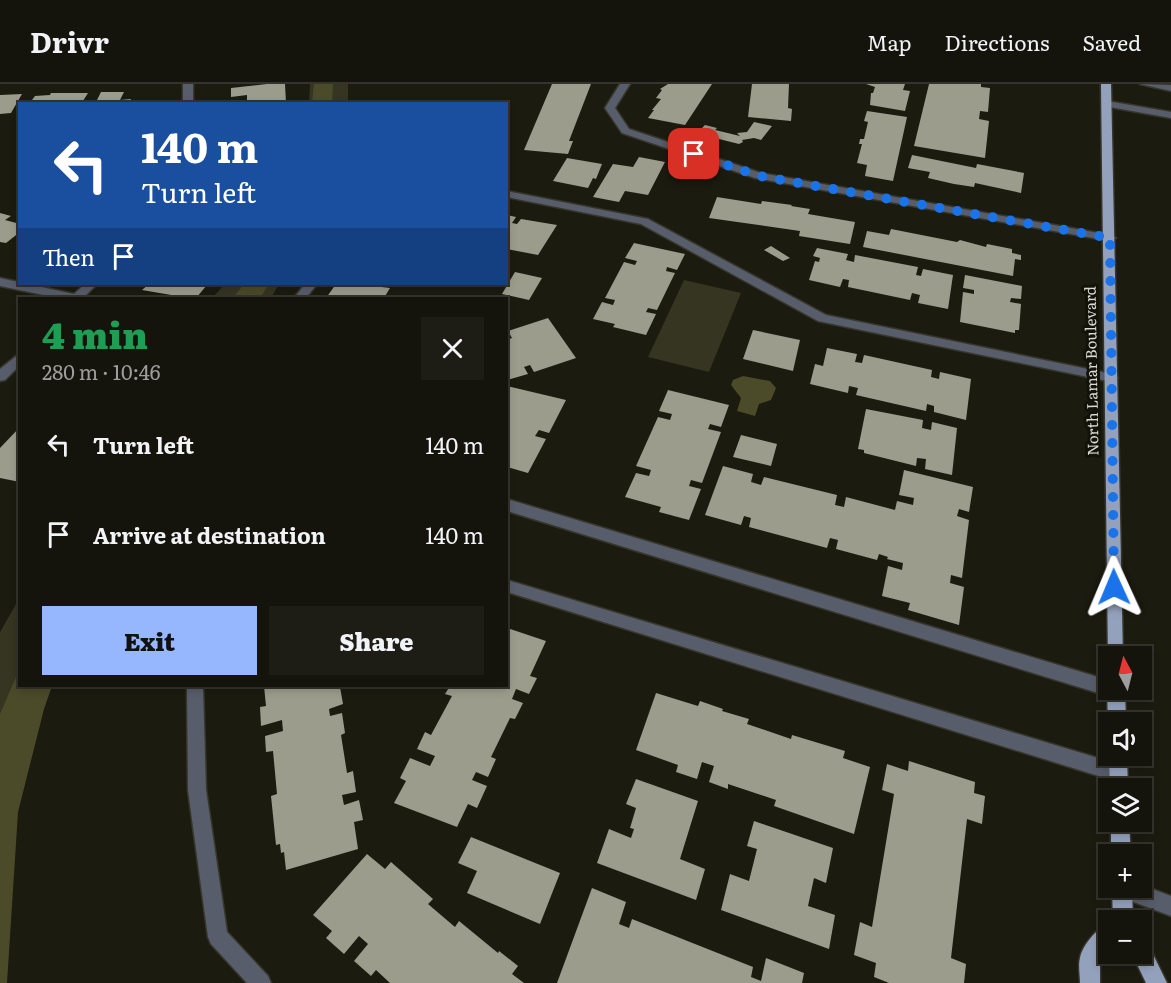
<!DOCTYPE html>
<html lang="en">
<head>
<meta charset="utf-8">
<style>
  :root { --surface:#15140c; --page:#1e1d15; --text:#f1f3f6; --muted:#9d9e9d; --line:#34332d; --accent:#96b6fd }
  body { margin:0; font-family:Literata,serif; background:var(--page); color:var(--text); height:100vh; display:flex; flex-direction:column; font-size:22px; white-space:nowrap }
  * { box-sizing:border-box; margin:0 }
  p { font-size:20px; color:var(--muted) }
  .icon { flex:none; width:33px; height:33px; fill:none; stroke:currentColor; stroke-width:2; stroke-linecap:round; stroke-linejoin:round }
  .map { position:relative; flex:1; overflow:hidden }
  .panel { position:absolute; left:18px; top:213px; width:490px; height:390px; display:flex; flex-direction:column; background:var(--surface); border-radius:0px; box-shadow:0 3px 9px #0003,0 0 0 2px var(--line) }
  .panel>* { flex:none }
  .top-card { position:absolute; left:18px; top:18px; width:490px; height:183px; border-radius:0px; box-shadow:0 3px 9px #0003,0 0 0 2px var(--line); background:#1a4fa0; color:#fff; overflow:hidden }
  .needle { width:39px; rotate:353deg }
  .fabs { position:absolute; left:1098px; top:562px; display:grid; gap:12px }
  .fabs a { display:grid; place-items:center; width:54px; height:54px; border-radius:0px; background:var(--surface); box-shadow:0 3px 9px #0003,0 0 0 2px var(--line); font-size:30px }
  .pin { position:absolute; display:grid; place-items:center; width:51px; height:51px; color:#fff; margin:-26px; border-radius:12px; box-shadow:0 3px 9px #0006 }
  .me { position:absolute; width:66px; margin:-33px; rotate:359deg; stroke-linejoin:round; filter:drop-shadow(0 0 4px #0008) }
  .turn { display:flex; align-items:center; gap:21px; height:126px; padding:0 24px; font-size:27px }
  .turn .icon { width:78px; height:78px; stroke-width:2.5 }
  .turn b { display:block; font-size:42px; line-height:51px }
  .then { display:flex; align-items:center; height:57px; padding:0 24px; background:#0003; gap:12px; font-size:22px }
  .round { display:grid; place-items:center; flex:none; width:63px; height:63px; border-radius:0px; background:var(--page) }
  .summary { display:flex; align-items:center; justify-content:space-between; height:102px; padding:0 24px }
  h1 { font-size:36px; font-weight:800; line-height:45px; color:#1e9e55 }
  .button { display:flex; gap:12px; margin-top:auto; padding:12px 24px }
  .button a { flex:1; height:69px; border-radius:0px; background:var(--accent); color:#111; font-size:24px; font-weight:800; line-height:69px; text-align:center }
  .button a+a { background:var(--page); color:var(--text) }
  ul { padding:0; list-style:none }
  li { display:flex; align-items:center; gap:18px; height:90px; padding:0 24px }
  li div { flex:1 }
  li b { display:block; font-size:22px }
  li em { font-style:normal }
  header { display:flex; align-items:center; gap:36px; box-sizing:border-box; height:84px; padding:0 30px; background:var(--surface); border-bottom:2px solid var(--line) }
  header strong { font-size:28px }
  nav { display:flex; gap:33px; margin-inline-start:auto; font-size:21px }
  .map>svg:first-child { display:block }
</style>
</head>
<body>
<header>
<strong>Drivr</strong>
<nav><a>Map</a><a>Directions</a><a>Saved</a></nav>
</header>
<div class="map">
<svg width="1171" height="899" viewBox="0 0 1171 899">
  <rect width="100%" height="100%" fill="#1c1b10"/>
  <path fill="#363522" d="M310 0H348V19L309 20Z
    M684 196 741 209 709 288 648 273Z
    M225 200H279L271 214H212Z
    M19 515 20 602 0 647V548Z"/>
  <path fill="#4b4a29" d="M314 0H333L332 19H312Z
    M244 200H269L260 214H233Z
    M743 292 770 297 776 304 771 316 759 320 755 332 737 327 741 314 731 301 733 296Z
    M19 586 20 602H52L44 625 18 728 7 899H0V630Z"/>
  <path fill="#9c9c8d" d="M267 0H285L286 19 247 20V11L231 13V4Z
    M552 0H591L569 57H573L568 70 524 66Z
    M668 0H712L685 41 648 34 654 26H652L661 15 656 14 662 6 660 5Z
    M752 0H789L788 24 792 25 791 37 748 33Z
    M866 0H905L903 6 910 7 905 27 870 21 871 9H873L875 3Z
    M929 0H981V3L990 4 988 28 980 27 979 35 989 37 985 74 914 62Z
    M101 8H124L120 16 131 15 129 20H95Z
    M51 9H88L81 20H29L35 12 50 11Z
    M22 10 11 29 0 30V11Z
    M867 27 907 33 893 97 865 92 867 81 857 79 862 60H859L860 55H864L868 38 864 37Z
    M754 38 772 42 761 56 754 54 742 56 743 58 739 60 703 51 705 49 699 47 705 41 717 44 715 46 740 52 737 49 747 48Z
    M912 71 976 84 977 80 1024 89 1021 109 975 99 974 103 954 100 928 94 930 88 908 84Z
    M639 73 665 78 648 111 625 107 619 118 593 113 613 80 633 83Z
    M567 74 602 80 596 95 593 94 588 104 553 97Z
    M717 113 761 120 762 117 792 121 791 122 810 125 808 130 855 138 850 160 799 152 800 147 709 134Z
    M0 129 11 132 5 136 20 140V148L6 159 0 158Z
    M507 131 516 133 512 139 517 140 521 135 557 141 538 171 507 165Z
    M891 145 957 158 960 156 986 163 987 160 1012 165V169L1021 171V176L1015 175 1013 192 863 163 867 147 889 151Z
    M634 159 685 170 677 186 667 183 666 187 675 189 657 226 648 224 646 228 656 230 646 251 613 243 615 240 593 235 602 218 613 221 615 216 605 214 624 178 635 181 637 177 625 174Z
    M771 162 790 174 783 177 764 166Z
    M817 164 848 170 846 176 854 178 855 171 918 183 916 191 921 192 923 185 953 191 948 225 918 219 920 211 912 209 910 216 848 203 849 196 843 195 840 203 809 196 815 177 819 178 820 174 813 172Z
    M515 188 542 194 529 216 502 210Z
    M965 191 1022 202 1021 215 1011 214 1010 218 1021 220 1019 246H1015V249L960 238 963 208 974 210V206L963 204Z
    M149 200H204L207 201 196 214H189L142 206Z
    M336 200H356L390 204 384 214H326Z
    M548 234 576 274 534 288 530 281 524 283 528 290 507 296V256L512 254 508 247Z
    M753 246 800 256 793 287 743 275Z
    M827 264 857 270 855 278 862 279 864 271 932 286 931 293 939 295 940 288 971 295 966 336 934 328V322L927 320 926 327 856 311 858 304 849 302 848 309 810 300 815 280 823 282Z
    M507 302 566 316 549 349 539 346 535 352 546 355 528 389 507 383Z
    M668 306 729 321 721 343 710 340 708 345 721 348 702 399 691 396 689 402 701 405 689 436 659 428 661 423 625 413 636 389 649 392 651 386 636 382 658 333 670 336 672 330 659 327Z
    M866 325 923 336 922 344 931 346 932 338 957 344 952 391 925 385 926 375 917 374 916 382 864 369V366L858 365Z
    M20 343V398L0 394V364Z
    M741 351 777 360 771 382 733 373Z
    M723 382 753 390 751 398 761 401 764 393 837 411 835 421 844 423 846 413 895 426 897 417 913 421 914 414 899 411 904 386 973 403 969 428 959 425 957 432 969 436 962 494 951 491 950 499 964 503 959 541 908 526 910 519 882 512 888 482 902 486 903 479 887 475 888 473 879 470 877 476 836 465 838 456 830 454 827 464 749 443 751 434 744 432 741 441 705 431Z
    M507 544 546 557 530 592 537 594 529 610 516 605 512 615 523 619 515 635 510 634 491 673 496 675 488 693 476 688 472 696 487 702 477 724 468 720 457 743 394 719 406 697 400 694 410 674 430 682 435 672 417 665 425 648 431 651 452 612 445 610 450 602H507Z
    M264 602H332L333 605 340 603 343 620 329 625 330 632 342 629 345 649 341 651 347 689 353 687 356 708 342 711 344 721 359 716 363 736 354 738 358 765 286 786 284 768 281 769 280 760 276 761 271 712 277 710 273 667 266 668 265 652 283 647 282 636 261 642 260 623 266 622Z
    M656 609 698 622 700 617 723 625 722 627 749 635 747 640 791 655 792 651 845 667 843 674 870 683 854 750 774 722 776 716 728 700V705L709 698 714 682 702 678 697 695 676 688 678 681 636 666Z
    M909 677 975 698 974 709 985 712 982 740 967 735 951 874 966 880 964 899H889L874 893 876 879 854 871 860 838 872 843 894 710 882 706 887 680 908 687Z
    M636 695 698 717 680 775 705 785 696 816 597 779 609 745 631 754 634 745 630 744 636 724 626 720Z
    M754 737 833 764 826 799 814 794 808 822 835 831 829 865 721 826 730 790 749 797 757 765 747 762Z
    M471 753 560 789 540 840 467 809 477 787 458 779Z
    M367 770 385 785 391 778 433 815 428 820 455 843 459 837 498 869 499 867 518 882 512 890 524 899H390L376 886 371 892 354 877 368 860 359 852 344 870 326 854 332 847 313 831Z
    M592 804 626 818 619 840 629 844 632 835 753 883 751 893 761 897 766 874 804 889 802 899H557Z"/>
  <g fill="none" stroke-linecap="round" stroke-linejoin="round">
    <defs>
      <path id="minor" d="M183 0H193V20H183Z
        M620 0H630L615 24 629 45 761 89 1110 151 1116 154 1110 157 755 94 622 49 605 24Z
        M1140 0 1171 1V7Z
        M1107 17 1171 28V34L1104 22 1102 20Z
        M507 107 648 135 826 231 1112 290 1118 294 1112 298 818 237 641 140 507 113Z
        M0 194 74 210 85 200H97L83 214H58L0 202Z
        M305 200H317L306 214H294Z
        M20 269V281L5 296 0 297V285Z
        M507 415 1108 596V606H1116L1108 612 507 427Z
        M507 496 1118 680 1124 683 1127 689 1124 695 1118 698 507 508Z
        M187 602H203L206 706 227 848 268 892 271 899H247L211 860 208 853 188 706Z
        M1142 801 1171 812V832L1115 811 1112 804H1142Z"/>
      <path id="major" d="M1101 0H1111L1123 573H1108V577Z
        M1108 604V606H1125L1126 639 1108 640 1107 606Z
        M1109 672H1127L1128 705H1110Z
        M1111 738H1129L1131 771H1111Z
        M1112 804H1132L1133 837H1113Z
        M1108 840V866L1100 877V899H1080C1080 891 1078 881 1080 874 1082 862 1097 844 1108 840Z
        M1142 859 1149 862 1167 899H1146L1132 870H1142Z"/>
    </defs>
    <use href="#minor" stroke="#37362b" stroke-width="3"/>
    <use href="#major" stroke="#37362b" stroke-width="3"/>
    <use href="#minor" fill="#575d6a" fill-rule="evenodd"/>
    <use href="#major" fill="#94a1bc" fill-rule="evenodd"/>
  </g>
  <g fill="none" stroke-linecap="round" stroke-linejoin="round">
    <path stroke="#1a73e8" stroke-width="10" stroke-dasharray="0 18" d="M694 70 759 92 1110 154 1114 503"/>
  </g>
  <g text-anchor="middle" stroke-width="6" stroke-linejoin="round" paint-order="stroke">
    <g font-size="15" fill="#dadad3" stroke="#131208">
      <text transform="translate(1092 287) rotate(-91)" y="5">North Lamar Boulevard</text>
    </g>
  </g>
</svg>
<div class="fabs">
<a><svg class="needle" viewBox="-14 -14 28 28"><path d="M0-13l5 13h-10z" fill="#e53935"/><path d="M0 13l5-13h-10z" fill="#9d9e9d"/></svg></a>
<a><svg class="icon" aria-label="sound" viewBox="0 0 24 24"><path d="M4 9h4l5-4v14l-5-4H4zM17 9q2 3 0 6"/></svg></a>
<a><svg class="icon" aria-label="layers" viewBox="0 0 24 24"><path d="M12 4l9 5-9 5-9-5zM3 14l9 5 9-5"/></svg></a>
<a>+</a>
<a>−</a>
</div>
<div class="pin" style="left:694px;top:70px;background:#d93025"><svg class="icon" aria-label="arrive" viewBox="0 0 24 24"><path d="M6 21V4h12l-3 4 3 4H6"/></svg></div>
<svg class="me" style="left:1114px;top:503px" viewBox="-20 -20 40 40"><path d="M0-17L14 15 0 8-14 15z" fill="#1a73e8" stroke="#fff" stroke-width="4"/></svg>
<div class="top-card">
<div class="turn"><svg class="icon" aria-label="left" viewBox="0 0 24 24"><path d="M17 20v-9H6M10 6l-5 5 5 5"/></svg><div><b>140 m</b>Turn left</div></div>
<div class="then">Then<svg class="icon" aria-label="arrive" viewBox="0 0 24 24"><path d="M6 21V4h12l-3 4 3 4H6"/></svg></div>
</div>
<section class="panel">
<div class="summary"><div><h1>4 min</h1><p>280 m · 10:46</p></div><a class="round"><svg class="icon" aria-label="close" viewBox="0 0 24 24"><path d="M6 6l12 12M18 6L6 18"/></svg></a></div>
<ul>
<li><svg class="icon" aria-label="left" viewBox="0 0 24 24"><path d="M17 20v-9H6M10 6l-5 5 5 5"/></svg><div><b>Turn left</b></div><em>140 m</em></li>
<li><svg class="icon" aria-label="arrive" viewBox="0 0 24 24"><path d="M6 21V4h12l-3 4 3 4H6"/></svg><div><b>Arrive at destination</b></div><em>140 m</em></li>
</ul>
<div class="button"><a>Exit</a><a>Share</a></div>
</section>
</div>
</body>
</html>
